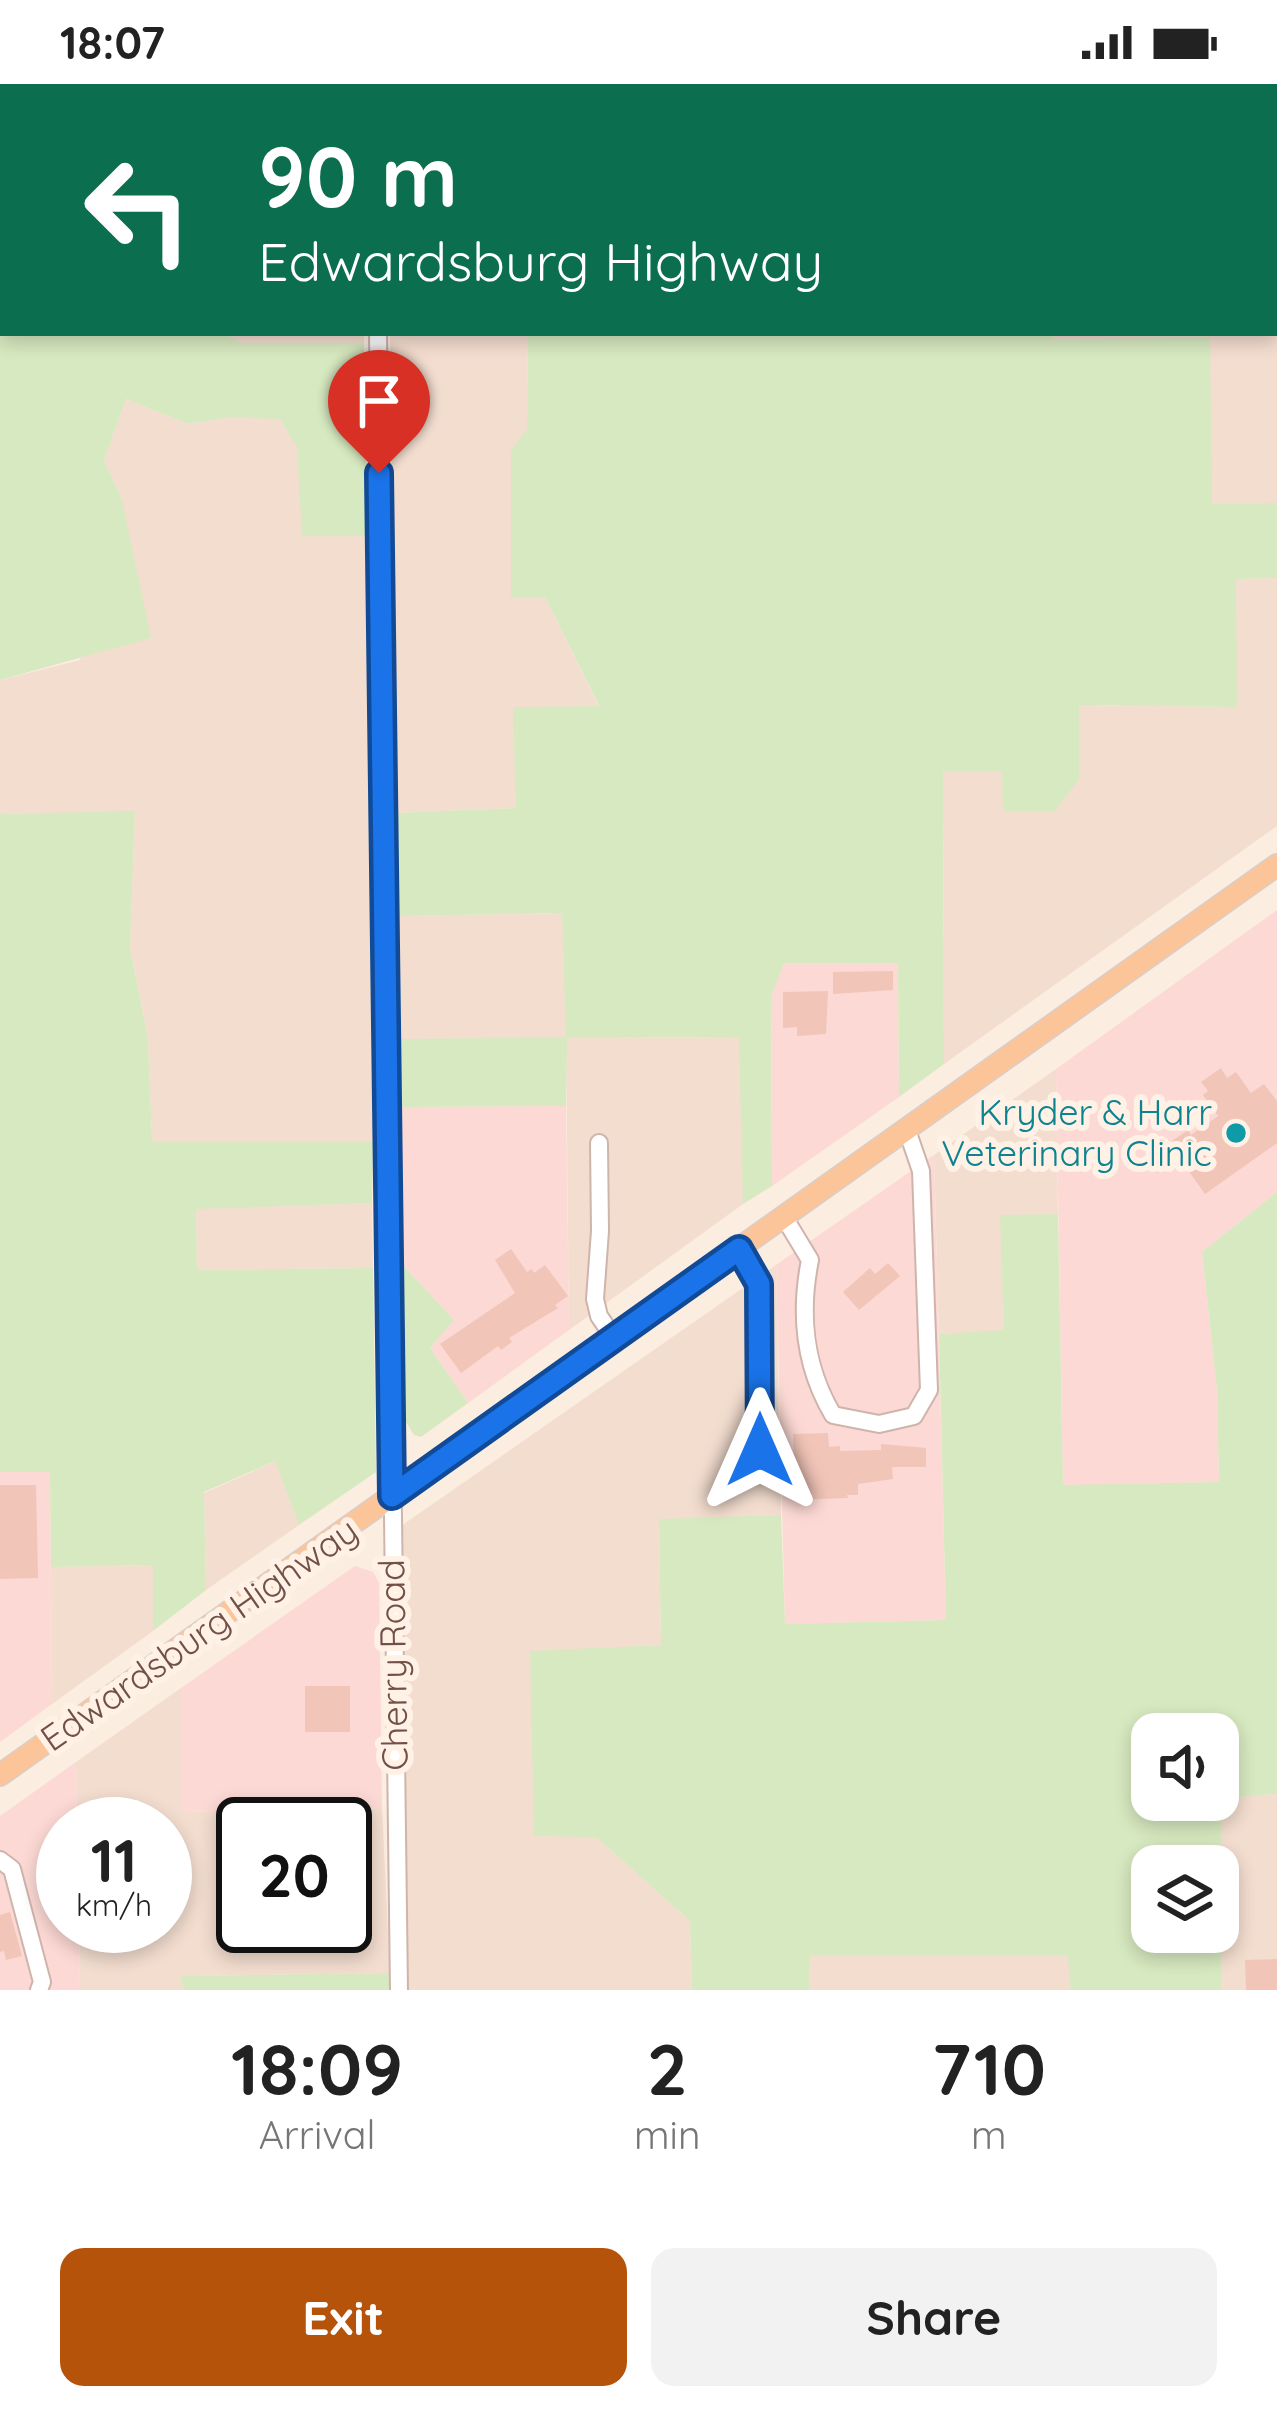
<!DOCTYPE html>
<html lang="en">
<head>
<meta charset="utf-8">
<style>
  :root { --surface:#fff; --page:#f2f2f2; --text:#222; --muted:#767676; --accent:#b45309 }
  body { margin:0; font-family:Quicksand,sans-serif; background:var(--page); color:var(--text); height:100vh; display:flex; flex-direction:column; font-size:45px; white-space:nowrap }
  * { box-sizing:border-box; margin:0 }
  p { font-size:39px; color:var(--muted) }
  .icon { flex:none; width:66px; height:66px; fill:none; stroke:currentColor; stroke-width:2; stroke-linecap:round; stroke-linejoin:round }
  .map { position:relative; height:1906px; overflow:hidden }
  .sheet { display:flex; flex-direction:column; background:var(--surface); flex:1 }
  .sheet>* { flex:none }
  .hud { position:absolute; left:0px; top:0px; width:1278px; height:252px; box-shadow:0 6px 18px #0003; background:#0b6e4f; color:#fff; overflow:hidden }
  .controls { position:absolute; left:1131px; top:1629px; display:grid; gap:24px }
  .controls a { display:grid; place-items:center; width:108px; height:108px; border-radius:24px; background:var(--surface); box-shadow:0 6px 18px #0003; font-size:60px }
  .speed { position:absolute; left:36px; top:1713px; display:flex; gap:24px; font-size:60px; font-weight:700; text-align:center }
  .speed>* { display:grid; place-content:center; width:156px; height:156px; border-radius:50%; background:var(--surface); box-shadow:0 6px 18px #0003; line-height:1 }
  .speed small { font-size:30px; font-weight:400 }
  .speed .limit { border:6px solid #111; border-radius:18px; background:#fff; color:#111 }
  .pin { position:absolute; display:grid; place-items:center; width:102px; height:102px; color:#fff; margin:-123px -51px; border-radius:50% 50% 50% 0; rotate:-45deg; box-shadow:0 0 12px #0007 }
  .pin .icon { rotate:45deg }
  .me { position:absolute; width:132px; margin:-66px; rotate:0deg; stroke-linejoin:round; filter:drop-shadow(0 0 9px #0008) }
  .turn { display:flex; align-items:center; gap:42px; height:252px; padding:0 60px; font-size:54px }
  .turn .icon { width:156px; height:156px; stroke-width:2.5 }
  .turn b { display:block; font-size:84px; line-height:102px }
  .eta { display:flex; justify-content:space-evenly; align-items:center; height:204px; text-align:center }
  .eta b { font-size:72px; font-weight:700; line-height:84px }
  .primary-button { display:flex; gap:24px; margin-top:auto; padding:24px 60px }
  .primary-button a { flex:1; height:138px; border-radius:24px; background:var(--accent); color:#fff; font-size:48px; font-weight:700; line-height:138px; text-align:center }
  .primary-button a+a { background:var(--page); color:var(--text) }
  .status { display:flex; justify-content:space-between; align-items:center; height:84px; padding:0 60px; background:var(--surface); direction:ltr }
  .status svg { height:33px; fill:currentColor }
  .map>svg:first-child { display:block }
</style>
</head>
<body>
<div class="status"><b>18:07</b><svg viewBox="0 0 49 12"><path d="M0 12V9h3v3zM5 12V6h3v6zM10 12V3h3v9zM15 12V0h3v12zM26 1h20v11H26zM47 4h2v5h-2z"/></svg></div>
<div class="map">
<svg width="1277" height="1906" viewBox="0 0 1277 1906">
  <rect width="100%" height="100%" fill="#fcede1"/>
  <path fill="#f3ddcf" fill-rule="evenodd" d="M87 0H360V3H88Z
    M387 0H657L658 3H387Z
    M914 0H1277V419L1212 421 1053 256V249H1275V3Z
    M224 249H364V259H241Z
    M390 249H528L527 346 512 513H545L599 623 516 724 396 729Z
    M126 315 188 340 231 333 280 334 297 363 303 451 368 452 373 1058H152L148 954 130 864 135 728 0 730V596L80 576 122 416 104 376Z
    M1277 494V742L944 980 943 687H1002L1079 695V621L1236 623V495Z
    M562 829 567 954 740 953 743 1120 569 1246 566 954 401 955 399 832Z
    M1056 985 1058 1130 1001 1132 1004 1247 939 1250 934 1071Z
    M372 1119 373 1184 197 1186 196 1124Z
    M776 1181 781 1431 659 1436 661 1561 530 1568 596 1753 690 1837 692 1906H408L401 1442Z
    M276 1377 299 1441 206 1506 204 1409Z
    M153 1481V1547L52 1620 51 1483Z
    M181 1604 182 1728 382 1724 390 1889 183 1892 184 1906H80L79 1842H165V1740H77L76 1678ZM243 1740H345V1842H243Z
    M1277 1710V1906H1221L1222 1713Z
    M810 1871H1069L1070 1906H809Z"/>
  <path fill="#fcd9d4" d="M1277 826V1108L1202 1168 1217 1306 1219 1398 1063 1402 1056 985Z
    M898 878 899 1013 772 1102 771 912 784 879Z
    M566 1022 569 1246 468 1319 430 1264 453 1235 402 1180 401 1023Z
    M934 1071 946 1536 785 1540 776 1181Z
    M50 1387 52 1620 0 1658V1388Z
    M355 1482 373 1488 379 1499 382 1724 181 1728V1604Z
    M76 1678 77 1740H63V1842H79L80 1906H0V1732Z"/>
  <path fill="#d7e9c0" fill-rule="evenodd" d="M0 0 88 3H3V249H224L241 259H364L368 452H302L297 363 280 335 231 333 188 340 126 315 104 376 122 416 151 554 0 596Z
    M657 0H914V3H658Z
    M528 249H1053L1054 256 1210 253 1212 420 1277 419V494L1236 495 1237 623 1079 621V695L1055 727H1003L1002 687H943L944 980 899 1013 898 879H784L771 913 772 1102 743 1120 739 953 567 954 566 1022 401 1023V955L566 953 562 829 399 832 396 729 516 724 513 623 599 622 545 513H511V366L527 345Z
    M135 727 130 864 148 954 152 1058H373L372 1119 196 1125 197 1186 373 1184 376 1388 299 1441 275 1377 204 1408 206 1506 153 1547V1481L51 1483 50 1388H0V730Z
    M1277 1108V1710L1222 1714 1221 1906H1070L1068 1871H810L809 1906H692L690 1837 596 1753 534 1752 530 1567 661 1561 659 1435 781 1431 785 1540 946 1536 939 1250 1004 1246 1000 1131 1058 1130 1063 1401 1219 1398 1217 1306 1202 1168ZM1152 1650H1218V1716H1152ZM1152 1782H1218V1848H1152Z
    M402 1180 454 1236 430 1264 468 1319 421 1353 414 1351 406 1338Z
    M390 1889V1906H184L181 1892Z"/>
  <path fill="#f1c5b8" d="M893 887V906L833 910V888Z
    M828 907 826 950 797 952V943L783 944V908Z
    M1221 984 1227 994 1236 988 1251 1009 1264 1000 1277 1017V1059L1205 1110 1169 1059 1188 1046 1191 1051 1218 1032 1203 1011 1208 1007 1201 998Z
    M511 1165 527 1188 532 1185 534 1189 545 1181 568 1212 555 1221 558 1224 509 1254 512 1258 501 1266 498 1262 461 1289 440 1260 515 1209 495 1176Z
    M888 1179 900 1192 859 1226 843 1208 870 1184 875 1190Z
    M828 1349 829 1363 840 1362V1367L881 1366V1360L926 1364V1383H892L893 1395 858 1400V1411H847L848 1414 795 1416 793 1350Z
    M0 1401H36L38 1494 0 1495Z
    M305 1602H350V1648H305Z
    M10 1828 22 1872 6 1876 4 1867 0 1868V1831Z
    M1277 1875V1906H1246L1245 1876Z"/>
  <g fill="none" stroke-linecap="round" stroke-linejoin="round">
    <defs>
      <path id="minor" d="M373 0V3
        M378 249 399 1906
        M599 1059 600 1147 595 1215 599 1232 614 1254
        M784 1133 810 1176C799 1231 804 1282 833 1331L879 1340 914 1332 929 1306 921 1087 907 1046
        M739 1165 759 1200 760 1366
        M0 1776 12 1785 42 1898 39 1906"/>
      <path id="major" d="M0 1691 1277 781"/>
    </defs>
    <use href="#minor" stroke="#cfb4ab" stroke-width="20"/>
    <use href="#major" stroke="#d8cecc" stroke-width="24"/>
    <use href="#minor" stroke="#fff" stroke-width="16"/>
    <use href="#major" stroke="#fbc599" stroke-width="21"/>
  </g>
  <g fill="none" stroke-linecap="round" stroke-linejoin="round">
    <defs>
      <path id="route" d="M379 389 392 1412 739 1165 759 1200 760 1366"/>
    </defs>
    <use href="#route" stroke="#114b97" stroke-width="30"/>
    <use href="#route" stroke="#1a73e8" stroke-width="21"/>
  </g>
  <circle fill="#0f9aa8" stroke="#fff1e6" stroke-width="4.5" cx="1236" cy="1049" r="12"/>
  <g text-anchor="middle" stroke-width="12" stroke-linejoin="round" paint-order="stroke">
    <g font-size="36" fill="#0d838f" stroke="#fff1e6" text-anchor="end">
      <text x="1212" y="1041">Kryder &amp; Harr<tspan x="1212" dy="41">Veterinary Clinic</tspan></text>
    </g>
    <g font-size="36" fill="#725048" stroke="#fff1e6">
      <text transform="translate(199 1550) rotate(-35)" y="13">Edwardsburg Highway</text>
      <text transform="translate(393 1581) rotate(-91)" y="13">Cherry Road</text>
    </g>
  </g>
</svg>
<div class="controls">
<a><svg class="icon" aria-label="sound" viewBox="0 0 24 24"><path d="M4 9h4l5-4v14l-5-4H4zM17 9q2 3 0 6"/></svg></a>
<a><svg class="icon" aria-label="layers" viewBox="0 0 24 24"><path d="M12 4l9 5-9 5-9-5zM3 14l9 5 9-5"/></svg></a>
</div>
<div class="speed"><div>11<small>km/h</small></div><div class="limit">20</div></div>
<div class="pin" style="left:379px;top:389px;background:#d93025"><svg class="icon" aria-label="arrive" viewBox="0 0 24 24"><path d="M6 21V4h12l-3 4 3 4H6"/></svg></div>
<svg class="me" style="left:760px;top:1366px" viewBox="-20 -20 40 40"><path d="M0-17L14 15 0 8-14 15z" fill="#1a73e8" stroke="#fff" stroke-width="4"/></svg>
<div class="hud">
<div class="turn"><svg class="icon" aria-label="left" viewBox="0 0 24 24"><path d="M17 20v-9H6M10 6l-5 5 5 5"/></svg><div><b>90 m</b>Edwardsburg Highway</div></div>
</div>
</div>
<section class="sheet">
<div class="eta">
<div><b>18:09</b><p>Arrival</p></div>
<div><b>2</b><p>min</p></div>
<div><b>710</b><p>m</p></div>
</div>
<div class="primary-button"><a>Exit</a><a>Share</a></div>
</section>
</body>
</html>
